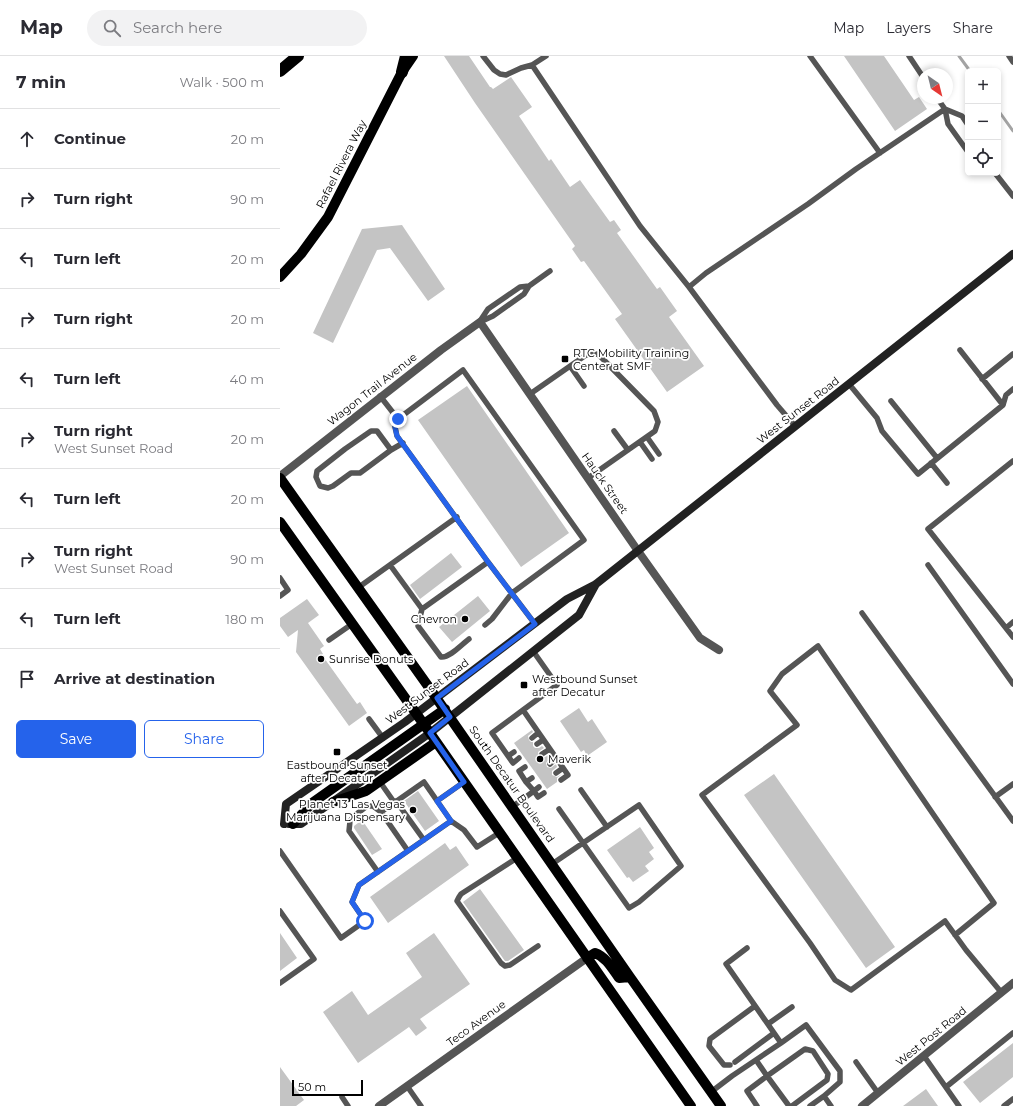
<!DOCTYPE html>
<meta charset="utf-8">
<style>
body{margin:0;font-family:Montserrat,sans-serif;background:#f2f2f3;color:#2b2b33}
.controls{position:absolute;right:12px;top:12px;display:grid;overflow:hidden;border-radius:6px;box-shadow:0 2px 6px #0003}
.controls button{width:36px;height:36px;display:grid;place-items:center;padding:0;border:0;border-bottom:1px solid #e1e1e2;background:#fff;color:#2b2b33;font:20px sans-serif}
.compass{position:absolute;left:637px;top:12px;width:36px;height:36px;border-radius:50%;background:#fff;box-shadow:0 2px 6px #0003;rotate:145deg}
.scale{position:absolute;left:12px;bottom:10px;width:71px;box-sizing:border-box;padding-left:4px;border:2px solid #000;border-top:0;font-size:11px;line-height:14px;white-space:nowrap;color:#000;-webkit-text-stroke:3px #fff;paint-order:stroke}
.stop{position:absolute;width:12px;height:12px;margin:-9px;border:3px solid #2563eb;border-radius:50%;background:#fff}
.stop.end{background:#2563eb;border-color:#fff;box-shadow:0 1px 4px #0008}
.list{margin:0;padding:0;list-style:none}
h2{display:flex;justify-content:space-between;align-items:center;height:52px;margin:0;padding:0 16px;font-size:17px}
h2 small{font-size:13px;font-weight:400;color:#7c7c81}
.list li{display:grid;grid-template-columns:26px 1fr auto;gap:12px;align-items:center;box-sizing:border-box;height:60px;padding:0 16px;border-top:1px solid #e1e1e2}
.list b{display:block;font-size:15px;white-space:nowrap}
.list p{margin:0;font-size:13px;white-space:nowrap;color:#7c7c81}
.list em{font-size:13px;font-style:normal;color:#7c7c81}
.actions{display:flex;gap:8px;padding:12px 16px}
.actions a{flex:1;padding:9px 0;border:1px solid #2563eb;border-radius:6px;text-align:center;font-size:14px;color:#2563eb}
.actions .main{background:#2563eb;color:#fff}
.icon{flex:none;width:22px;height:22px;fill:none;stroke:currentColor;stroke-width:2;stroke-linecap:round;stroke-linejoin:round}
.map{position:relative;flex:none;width:733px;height:1050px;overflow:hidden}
header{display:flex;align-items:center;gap:24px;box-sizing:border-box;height:56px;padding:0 20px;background:#fff;border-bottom:1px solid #e1e1e2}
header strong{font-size:19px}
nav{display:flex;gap:22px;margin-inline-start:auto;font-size:14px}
.search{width:280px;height:36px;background:#f2f2f3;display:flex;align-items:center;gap:10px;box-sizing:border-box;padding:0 14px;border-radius:22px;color:#7c7c81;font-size:15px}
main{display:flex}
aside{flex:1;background:#fff}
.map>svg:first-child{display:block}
</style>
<header>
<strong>Map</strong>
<div class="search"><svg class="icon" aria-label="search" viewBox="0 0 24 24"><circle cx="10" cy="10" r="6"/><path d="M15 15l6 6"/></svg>Search here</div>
<nav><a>Map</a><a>Layers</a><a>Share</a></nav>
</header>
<main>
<aside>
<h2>7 min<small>Walk · 500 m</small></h2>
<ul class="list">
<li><svg class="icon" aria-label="ahead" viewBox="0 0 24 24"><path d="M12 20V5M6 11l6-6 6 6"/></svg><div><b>Continue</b></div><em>20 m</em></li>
<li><svg class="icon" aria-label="right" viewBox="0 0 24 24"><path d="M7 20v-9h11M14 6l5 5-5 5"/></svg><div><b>Turn right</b></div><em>90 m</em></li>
<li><svg class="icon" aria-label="left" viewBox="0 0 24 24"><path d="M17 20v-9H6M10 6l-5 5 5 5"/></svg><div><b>Turn left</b></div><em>20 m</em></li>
<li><svg class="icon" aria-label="right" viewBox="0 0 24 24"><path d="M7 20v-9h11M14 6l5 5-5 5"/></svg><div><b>Turn right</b></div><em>20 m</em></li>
<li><svg class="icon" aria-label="left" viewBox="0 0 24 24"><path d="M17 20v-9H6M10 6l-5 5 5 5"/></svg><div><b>Turn left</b></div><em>40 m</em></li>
<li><svg class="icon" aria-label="right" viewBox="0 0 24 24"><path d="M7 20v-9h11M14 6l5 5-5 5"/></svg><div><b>Turn right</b><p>West Sunset Road</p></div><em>20 m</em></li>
<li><svg class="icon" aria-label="left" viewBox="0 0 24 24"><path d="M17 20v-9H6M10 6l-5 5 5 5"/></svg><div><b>Turn left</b></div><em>20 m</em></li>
<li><svg class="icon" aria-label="right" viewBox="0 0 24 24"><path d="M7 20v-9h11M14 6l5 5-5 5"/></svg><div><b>Turn right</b><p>West Sunset Road</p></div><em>90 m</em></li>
<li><svg class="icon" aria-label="left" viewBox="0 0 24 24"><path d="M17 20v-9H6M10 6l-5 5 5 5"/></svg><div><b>Turn left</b></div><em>180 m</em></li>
<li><svg class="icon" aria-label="arrive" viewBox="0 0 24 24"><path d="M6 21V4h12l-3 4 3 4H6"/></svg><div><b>Arrive at destination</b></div></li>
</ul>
<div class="actions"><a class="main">Save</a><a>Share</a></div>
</aside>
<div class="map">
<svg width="733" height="1050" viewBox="0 0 733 1050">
<rect width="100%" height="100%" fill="#fff"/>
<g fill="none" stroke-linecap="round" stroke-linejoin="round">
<path stroke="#a3a3a3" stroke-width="3" d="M 679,0 L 690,15
M 718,54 L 733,75"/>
</g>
<path fill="#c4c4c4" d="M 164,0 L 189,0 L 210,31 L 211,31 L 213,33 L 231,21 L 252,51 L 239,60 L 269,105 L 271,103 L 290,131 L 300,124 L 330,166 L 334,164 L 341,174 L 337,177 L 377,233 L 380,231 L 397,255 L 389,261 L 424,310 L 387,336 L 335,263 L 342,258 L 304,205 L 301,206 L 292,193 L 295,190 L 195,47 Z
M 564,0 L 604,0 L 634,44 L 639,41 L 647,53 L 615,75 Z
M 122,169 L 165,233 L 148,245 L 110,192 L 97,194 L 53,287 L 33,277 L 82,173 Z
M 187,330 L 289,477 L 241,511 L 138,364 Z
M 171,497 L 182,511 L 140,543 L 130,529 Z
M 198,540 L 210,555 L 172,586 L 159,571 Z
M 27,543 L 39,559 L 28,567 L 44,590 L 40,593 L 43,598 L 42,599 L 77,648 L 80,646 L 87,657 L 69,670 L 16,596 L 18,574 L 8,581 L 0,570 L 0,562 Z
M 299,652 L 308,666 L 312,663 L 327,686 L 307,700 L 304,694 L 301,696 L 280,665 Z
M 252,674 L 253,676 L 248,680 L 249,684 L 251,686 L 253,686 L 253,690 L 255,692 L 259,692 L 262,690 L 264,692 L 258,696 L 259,701 L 263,702 L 269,699 L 271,701 L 266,707 L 267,711 L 271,712 L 276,708 L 277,711 L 272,715 L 272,719 L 277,721 L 282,718 L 277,722 L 277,726 L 267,733 L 234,687 Z
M 494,718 L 615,891 L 586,912 L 464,739 Z
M 138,735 L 159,765 L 145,775 L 124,745 Z
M 82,764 L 102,793 L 92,799 L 74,772 L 74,770 Z
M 360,771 L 374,792 L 369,796 L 374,803 L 365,810 L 369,815 L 353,826 L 349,821 L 347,822 L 327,794 Z
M 165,787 L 170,794 L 176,790 L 189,809 L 108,867 L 90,841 Z
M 200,833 L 244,894 L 228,905 L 225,905 L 183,846 Z
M 0,877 L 17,902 L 0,915 Z
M 154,877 L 190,928 L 140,963 L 147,972 L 136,980 L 129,971 L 78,1007 L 43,956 L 72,935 L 88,959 L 142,921 L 126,897 Z
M 733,987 L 733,1021 L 700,1047 L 683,1026 Z
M 0,1011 L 24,1044 L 16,1050 L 0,1050 Z
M 646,1033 L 658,1050 L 623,1050 Z"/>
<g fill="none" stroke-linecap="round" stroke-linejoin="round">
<path stroke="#555" stroke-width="5.5" d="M 203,0 L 214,14 L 220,18 L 226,19 L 241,12 L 252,9
M 266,0 L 252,9 L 360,170 L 409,231 L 497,349 L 515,370
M 530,0 L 600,97
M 629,0 L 643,21
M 729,0 L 733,6
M 657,42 L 665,53 L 668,68 L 688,96
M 665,53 L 682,60 L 688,69
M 715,117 L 733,140
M 409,231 L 426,217 L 528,148 L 576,113 L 665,53
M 200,265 L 208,253 L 240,231 L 249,230
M 200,266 L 213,260 L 244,238 L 249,230 L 270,215
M 680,294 L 723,349
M 290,310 L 304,330
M 702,323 L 733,298
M 569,328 L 597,362 L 602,375 L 638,418 L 723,349 L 726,339 L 733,333
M 250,338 L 306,299 L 318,298 L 374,355 L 378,366 L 375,375 L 308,422
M 100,340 L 118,363 L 115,371 L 117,380 L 208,506 L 255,568
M 611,345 L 657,402
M 118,363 L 183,314 L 304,484 L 232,537 L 212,563 L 205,569
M 334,375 L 348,394
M 367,381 L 379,398
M 360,386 L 372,403
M 111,394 L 97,375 L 91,375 L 65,393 L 37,415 L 36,421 L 40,430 L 48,432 L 53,430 L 71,417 L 80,417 L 111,394 L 123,387
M 733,405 L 648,473 L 733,581
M 651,407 L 667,427
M 110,509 L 142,553 L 208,506
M 648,509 L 733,628
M 0,522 L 8,534 L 0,540
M 79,531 L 177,461
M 142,553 L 138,570 L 161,601 C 170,602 182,588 189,583
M 582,557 L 733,765
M 726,572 L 733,566
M 49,584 L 72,568
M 253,595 L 277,629 L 243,654 L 288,719 L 281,724
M 89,663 L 103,682
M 252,682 L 258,677
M 257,688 L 263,684
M 234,696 L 228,700 L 233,707 L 239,702
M 262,698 L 270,693
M 228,700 L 212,677 L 243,654
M 270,708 L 276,702
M 245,711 L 239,715 L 246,726 L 252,722
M 276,717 L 283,712
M 100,726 L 114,746
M 246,726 L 254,735 L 259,731
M 301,734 L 327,771
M 715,741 L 733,728
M 116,745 L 144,784
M 157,745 L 184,726
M 232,751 L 254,735 L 258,741 L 264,737
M 0,795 L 61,882 L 85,865 L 72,846 L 79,829 L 171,765
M 128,795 L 101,756 L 144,726 L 171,765 L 184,774 L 197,791 L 219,777
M 237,802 L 181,838 L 179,841 L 177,845 L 221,907 L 225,910 L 230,909 L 258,890
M 272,808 L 359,749 L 401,810 L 359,846 L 349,852 L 279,753
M 98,816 L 69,775 L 70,765 L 74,760 L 87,750 L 93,750 L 101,756
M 0,855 L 34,903 L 0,927
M 675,879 L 714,847 L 538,590 L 502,618 L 490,635 L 517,669 L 422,739 L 530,887 L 555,924 L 571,934 L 665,865 L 686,894 L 721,936
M 467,892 L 446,908 L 501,987 L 526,969 L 560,1015 L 560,1026 L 544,1040 L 551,1050
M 488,968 L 512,951
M 644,1000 L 679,1050
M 476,1004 L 487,1020 L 525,993 L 533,995 L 548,1018 L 547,1024 L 512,1050
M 455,1006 L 494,977
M 576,1006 L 598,1037
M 450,1009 L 444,1009 L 429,990 L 430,983 L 475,950
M 127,1030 L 141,1050
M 666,1031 L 733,977
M 431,1036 L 452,1020 L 501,987
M 62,1041 L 68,1050
M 477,1050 L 467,1035 L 487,1020 L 509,1050
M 530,1050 L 544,1040
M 724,1050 L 733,1043"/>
<path stroke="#555" stroke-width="8" d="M 0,420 L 161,294 L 200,266 L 358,495 L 420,582 L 439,594
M 99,1050 L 307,902
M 582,1050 L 733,927"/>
<path stroke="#222" stroke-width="8" d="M 4,768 L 6,748 L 125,666 L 287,543 L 316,528 L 733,198
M 9,768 L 21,768 L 150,677 L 299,559 L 316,528"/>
<path stroke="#000" stroke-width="10" d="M 0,221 L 21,198 L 48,161 L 122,16 L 133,0
M 0,422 L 148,630 L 350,921 L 441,1050
M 0,466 L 150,677 L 411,1050
M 53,746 L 86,735 L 156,686
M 13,768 L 32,747 L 165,653
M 307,902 L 315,897 C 326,901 332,912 339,922 L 350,921"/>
<path stroke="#000" stroke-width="12" d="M 0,15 L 18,0
M 122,16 L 126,0"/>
</g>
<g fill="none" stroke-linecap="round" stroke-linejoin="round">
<path stroke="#2563eb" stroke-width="5" d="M 85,865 L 72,846 L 79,829 L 171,765 L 157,745 L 184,726 L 150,677 L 170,661 L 157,642 L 255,568 L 208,506 L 117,380 L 115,371 L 118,363"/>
</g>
<g fill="#000" stroke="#fff" stroke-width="1.5">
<rect x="281" y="299" width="8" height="8" rx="2"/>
<circle cx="185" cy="563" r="4"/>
<circle cx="41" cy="603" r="4"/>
<rect x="240" y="625" width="8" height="8" rx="2"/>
<rect x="53" y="692" width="8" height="8" rx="2"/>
<circle cx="260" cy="703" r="4"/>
<circle cx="133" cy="754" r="4"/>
</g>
<g text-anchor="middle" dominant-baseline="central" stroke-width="3.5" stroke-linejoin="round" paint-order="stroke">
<g font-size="11" fill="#000" stroke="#fff">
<text transform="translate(61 108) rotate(-63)">Rafael Rivera Way</text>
<text transform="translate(92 333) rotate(-38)">Wagon Trail Avenue</text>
<text transform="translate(518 354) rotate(-38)">West Sunset Road</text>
<text transform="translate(325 427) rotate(55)">Hauck Street</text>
<text transform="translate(147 635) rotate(-37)">West Sunset Road</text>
<text transform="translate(232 728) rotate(55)">South Decatur Boulevard</text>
<text transform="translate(196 967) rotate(-36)">Teco Avenue</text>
<text transform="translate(651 980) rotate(-39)">West Post Road</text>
</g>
<g font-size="11" fill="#000" stroke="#fff" text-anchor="start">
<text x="293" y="297">RTC Mobility Training<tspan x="293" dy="13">Center at SMF</tspan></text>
<text x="177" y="563" text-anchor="end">Chevron</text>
<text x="49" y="603">Sunrise Donuts</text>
<text x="252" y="623">Westbound Sunset<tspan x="252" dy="13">after Decatur</tspan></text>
<text x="268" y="703">Maverik</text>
<text x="57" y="709" text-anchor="middle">Eastbound Sunset<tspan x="57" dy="13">after Decatur</tspan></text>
<text x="125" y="748" text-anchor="end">Planet 13 Las Vegas<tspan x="125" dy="13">Marijuana Dispensary</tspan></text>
</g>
</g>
</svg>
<div class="controls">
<button>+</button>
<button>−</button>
<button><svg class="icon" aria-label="locate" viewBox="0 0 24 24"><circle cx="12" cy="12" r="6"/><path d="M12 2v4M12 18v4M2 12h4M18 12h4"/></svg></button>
</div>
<svg class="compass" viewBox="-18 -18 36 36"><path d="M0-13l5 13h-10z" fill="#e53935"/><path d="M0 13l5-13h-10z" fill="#7c7c81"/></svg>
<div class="scale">50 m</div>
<div class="stop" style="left:85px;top:865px"></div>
<div class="stop end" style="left:118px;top:363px"></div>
</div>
</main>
